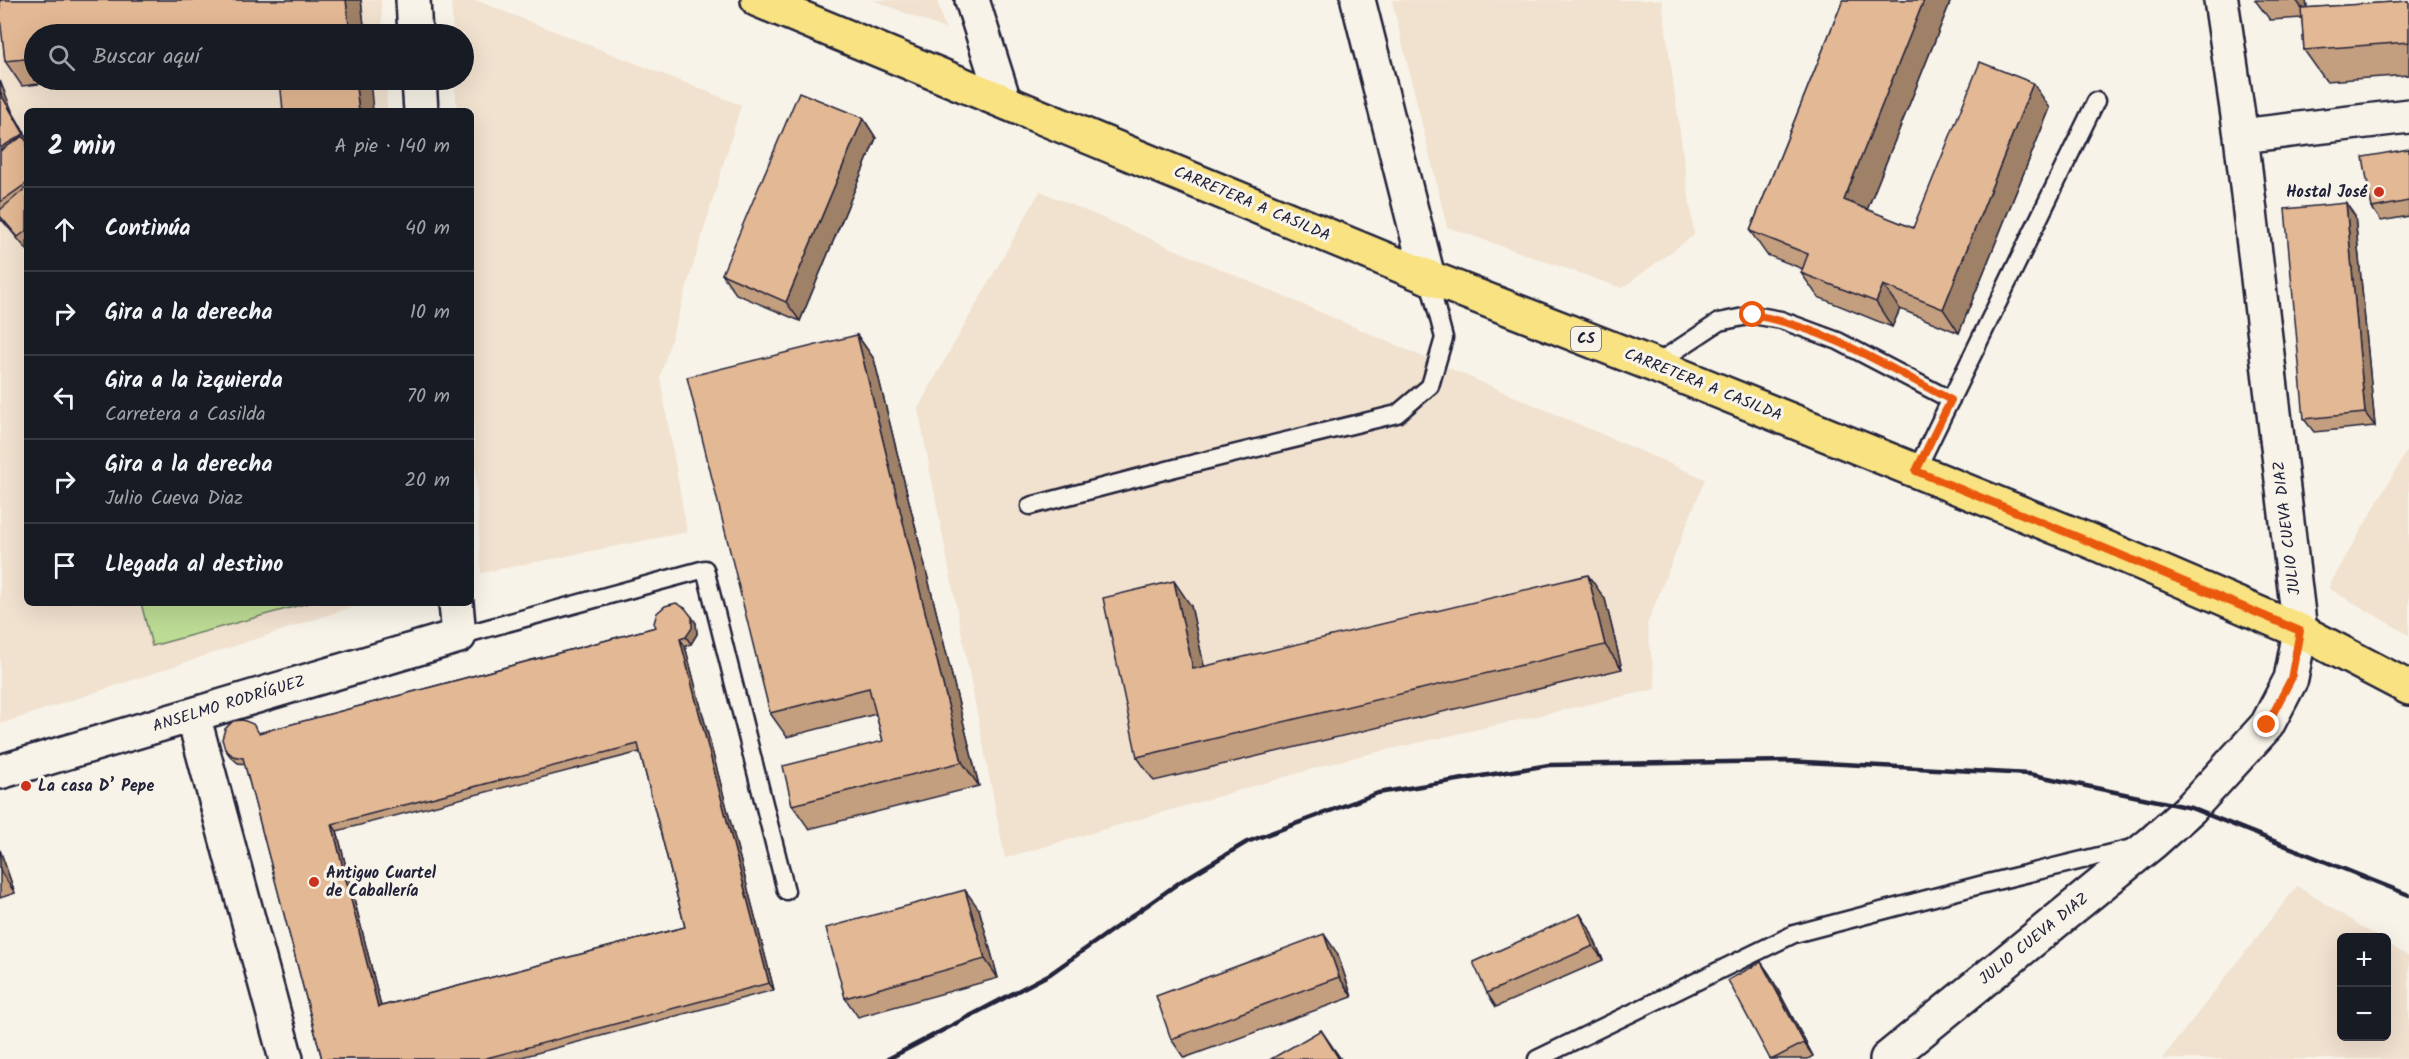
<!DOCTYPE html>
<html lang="es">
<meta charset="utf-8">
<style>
body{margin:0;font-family:Kalam,sans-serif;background:#242831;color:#f1f3f6}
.controls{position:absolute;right:18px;bottom:18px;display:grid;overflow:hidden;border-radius:9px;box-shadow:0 6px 24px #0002}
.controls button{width:54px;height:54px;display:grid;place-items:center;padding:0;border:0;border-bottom:2px solid #363941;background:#171b24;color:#f1f3f6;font:30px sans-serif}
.stop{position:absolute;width:18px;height:18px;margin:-14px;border:4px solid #ea580c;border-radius:50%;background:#fff}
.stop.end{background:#ea580c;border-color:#fff;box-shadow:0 2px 6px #0008}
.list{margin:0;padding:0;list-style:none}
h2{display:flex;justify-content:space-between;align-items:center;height:78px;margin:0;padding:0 24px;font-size:26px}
h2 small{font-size:20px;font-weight:400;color:#9ea1a6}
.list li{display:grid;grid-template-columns:39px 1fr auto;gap:18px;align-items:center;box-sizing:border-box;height:84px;padding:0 24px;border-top:2px solid #363941}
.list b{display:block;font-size:22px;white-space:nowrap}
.list p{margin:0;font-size:20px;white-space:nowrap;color:#9ea1a6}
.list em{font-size:20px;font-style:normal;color:#9ea1a6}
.icon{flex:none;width:33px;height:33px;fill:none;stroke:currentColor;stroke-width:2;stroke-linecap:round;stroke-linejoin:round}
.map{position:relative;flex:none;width:2409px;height:1059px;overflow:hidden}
.search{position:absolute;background:#171b24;box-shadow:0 6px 24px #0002;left:24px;top:24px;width:450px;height:66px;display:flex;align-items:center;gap:15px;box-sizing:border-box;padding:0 21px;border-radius:33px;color:#9ea1a6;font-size:22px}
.panel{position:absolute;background:#171b24;box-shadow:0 6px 24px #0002;left:24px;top:108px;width:450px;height:498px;border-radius:9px}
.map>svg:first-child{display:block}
</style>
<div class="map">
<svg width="2409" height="1059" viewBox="0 0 2409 1059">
<rect width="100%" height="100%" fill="#f7f3e8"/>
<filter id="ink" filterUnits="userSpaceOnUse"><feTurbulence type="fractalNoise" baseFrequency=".0167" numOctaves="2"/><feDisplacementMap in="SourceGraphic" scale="12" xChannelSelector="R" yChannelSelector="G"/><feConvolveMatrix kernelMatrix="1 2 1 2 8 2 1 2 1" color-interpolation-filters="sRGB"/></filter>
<g filter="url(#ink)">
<path fill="#f1e1cf" d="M 101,0 L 381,0 L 383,34 L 34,34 L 34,80 L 386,80 L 387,111 L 27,111 L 27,603 L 364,603 L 0,724 L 0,14 Z
M 451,0 L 475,0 L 741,105 L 660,377 L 687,532 L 481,573 L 471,376 L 471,111 L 457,111 L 455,80 L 464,80 L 464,34 L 453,34 Z
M 873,0 L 937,0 L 945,29 Z
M 1392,0 L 1662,0 L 1694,235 L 1622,288 L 1447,227 Z
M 1040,191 L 1705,479 L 1647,624 L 1656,689 L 1347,759 L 1005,858 L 918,408 Z
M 2409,447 L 2409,635 L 2328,588 Z
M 2297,886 L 2378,937 L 2342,938 L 2342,1036 L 2386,1036 L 2387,943 L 2409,957 L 2409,1059 L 2162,1059 Z"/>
<path fill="#bcdb94" stroke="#6f7e68" stroke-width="1.5" d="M 141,603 L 308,603 L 152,646 Z"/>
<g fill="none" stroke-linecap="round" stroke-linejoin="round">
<g stroke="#22223b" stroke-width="21">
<path id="service" d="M 1654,365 L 1719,322 L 1753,315 L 1781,320 L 1838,341 L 1951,400
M 1916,471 L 2096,101
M 1030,506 L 1175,468 L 1397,414 L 1430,386 L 1444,338 L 1428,277
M 459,636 L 705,569 L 786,891
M 1537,1059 L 1794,934 L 1980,885 L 2136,847"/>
</g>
<g stroke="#22223b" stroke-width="38">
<path id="minor" d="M 413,0 L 415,34
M 972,0 L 1004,101
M 1358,0 L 1428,277
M 419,80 L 421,111
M 2241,136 L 2409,116
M 193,715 L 286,1059
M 0,772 L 459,636 L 456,603
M 1887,1059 L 2152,843 L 2191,808 L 2267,725 L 2291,679 L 2300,631 L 2241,136 L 2221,0"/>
</g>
<g stroke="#22223b" stroke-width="38">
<path id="primary" d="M 758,0 L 1428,277 L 1654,365 L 2090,541 L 2300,631 L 2409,688"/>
</g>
<use href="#service" stroke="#f7f3e8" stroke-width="16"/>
<use href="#minor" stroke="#f7f3e8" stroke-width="33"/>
<use href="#primary" stroke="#f8e281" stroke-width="33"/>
<path stroke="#22223b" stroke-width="4.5" d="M 888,1059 L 1050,974 L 1180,882 L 1247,842 L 1378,793 L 1549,765 L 1787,761 L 2029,774 L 2191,808 L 2409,895"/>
</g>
<path fill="#c39e7f" stroke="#22223b" stroke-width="1.5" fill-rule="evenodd" d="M 0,0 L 361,0 L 365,34 L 34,34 L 34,80 L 73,80 L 22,86 L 5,61 Z
M 1843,0 L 1951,0 L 1867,210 L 1913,228 L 2050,108 L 1959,333 L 1900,309 L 1892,327 L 1818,297 L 1801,273 L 1803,269 L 1767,255 L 1750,231 Z
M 2255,0 L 2306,0 L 2307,8 L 2409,1 L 2409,75 L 2326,81 L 2304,50 L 2302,18 L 2270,20 Z
M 0,81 L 12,111 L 27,137 L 27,250 L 2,220 L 1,221 L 0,219 Z
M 863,118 L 876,138 L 800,321 L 736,294 L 722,274 Z
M 2409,149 L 2409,216 L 2381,221 L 2372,208 Z
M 2355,216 L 2375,426 L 2314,432 L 2304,419 Z
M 857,335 L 874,359 L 979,786 L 809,829 L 792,805 L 883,741 L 876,714 L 787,737 L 770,713 Z
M 1605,599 L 1622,669 L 1154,781 L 1137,757 L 1191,606 L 1204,667 Z
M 696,623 L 697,634 L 691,644 L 685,646 L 774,990 L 514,1059 L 322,1059 L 245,764 L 238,763 L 230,756 L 225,749 L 259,733 L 656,627 ZM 640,752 L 685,927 L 381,1006 L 337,831 Z
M 0,850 L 15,893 L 0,898 Z
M 979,909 L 998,978 L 858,1017 L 845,998 Z
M 1580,914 L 1589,928 L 1603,960 L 1496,1007 L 1487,993 Z
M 1337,953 L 1352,997 L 1184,1058 L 1171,1039 Z
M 1761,962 L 1770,975 L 1813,1056 L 1808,1059 L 1770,1059 Z"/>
<path fill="#9f8168" stroke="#22223b" stroke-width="1.5" d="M 346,0 L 361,0 L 365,34 L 350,34 Z
M 1924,0 L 1951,0 L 1861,225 L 1844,200 Z
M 2296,0 L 2306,0 L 2308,17 Z
M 355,80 L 370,80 L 373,111 L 359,111 Z
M 0,81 L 12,111 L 27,137 L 27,138 L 3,98 L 0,91 Z
M 2033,83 L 2050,108 L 1959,333 L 1943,309 Z
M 863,118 L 876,138 L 800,321 L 786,302 Z
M 2346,203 L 2355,216 L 2375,426 L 2365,413 Z
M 1883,285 L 1900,309 L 1892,327 L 1876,302 Z
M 857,335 L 874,359 L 979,786 L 962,762 Z
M 1588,575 L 1605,599 L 1622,669 L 1605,645 Z
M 1174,581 L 1191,606 L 1210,693 L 1193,669 Z
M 692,617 L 696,623 L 697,634 L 691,644 L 686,637 Z
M 680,639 L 685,646 L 774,990 L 769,983 Z
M 332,824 L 337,831 L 383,1014 L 378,1007 Z
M 0,850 L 15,893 L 2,874 L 0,869 Z
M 965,890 L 979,909 L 998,978 L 985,959 Z
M 1580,914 L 1589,928 L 1603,960 L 1593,946 Z
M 1324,934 L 1337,953 L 1352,997 L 1339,977 Z
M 1761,962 L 1770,975 L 1813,1056 L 1804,1043 Z
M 1321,1030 L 1334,1049 L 1341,1059 L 1339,1059 Z"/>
<path fill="#e3b894" stroke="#22223b" stroke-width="1.5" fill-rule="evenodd" d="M 0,0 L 346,0 L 350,34 L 274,34 L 274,30 L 235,34 L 34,34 L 34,58 L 5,61 L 0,17 Z
M 1843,0 L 1924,0 L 1844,200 L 1913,228 L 1980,62 L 2033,83 L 1943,309 L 1883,285 L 1876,302 L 1801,273 L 1808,254 L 1750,231 Z
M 2409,1 L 2409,42 L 2304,50 L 2301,8 Z
M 280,80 L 355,80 L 359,111 L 283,111 Z
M 0,91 L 3,98 L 24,134 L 0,148 Z
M 799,92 L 863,118 L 786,302 L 722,274 Z
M 23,136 L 27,142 L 27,183 L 0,202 L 0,151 Z
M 2409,149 L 2409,201 L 2372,208 L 2363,157 Z
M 27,187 L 27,230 L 18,237 L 0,216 L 0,210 Z
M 2346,203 L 2365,413 L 2304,419 L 2285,209 Z
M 857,335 L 962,762 L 792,805 L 783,766 L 883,741 L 869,688 L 770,713 L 687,377 Z
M 1588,575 L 1605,645 L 1137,757 L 1103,598 L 1174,581 L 1193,669 Z
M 676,603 L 685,608 L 692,617 L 692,628 L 686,637 L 680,639 L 769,983 L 483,1059 L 322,1059 L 243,758 L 233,756 L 225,749 L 222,739 L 225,729 L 233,721 L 243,720 L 253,724 L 259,733 L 656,627 L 654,623 L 657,613 L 665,606 ZM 638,744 L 685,927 L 378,1007 L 332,824 Z
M 965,890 L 985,959 L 845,998 L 826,928 Z
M 1580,914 L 1593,946 L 1487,993 L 1473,962 Z
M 1324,934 L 1339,977 L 1171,1039 L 1156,996 Z
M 1761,962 L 1804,1043 L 1773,1059 L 1770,1059 L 1728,980 Z
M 1321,1030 L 1339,1059 L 1271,1059 Z"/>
</g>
<g fill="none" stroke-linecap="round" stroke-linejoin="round" filter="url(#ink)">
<path stroke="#ea580c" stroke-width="8" d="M 1753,315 C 1825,327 1888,367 1951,400 L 1916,471 L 2090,542 L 2300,631 L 2291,679 L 2267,725"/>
</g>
<g fill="#c8321e" stroke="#f7f3e8" stroke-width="2">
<circle cx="2379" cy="192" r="6"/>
<circle cx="26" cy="786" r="6"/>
<circle cx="314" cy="882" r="6"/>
</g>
<g text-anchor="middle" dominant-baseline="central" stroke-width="6" stroke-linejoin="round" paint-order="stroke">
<rect fill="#f7f3e8" stroke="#62616f" stroke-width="1.5" x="1571" y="327" width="30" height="24" rx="4.5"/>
<g font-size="15" font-weight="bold" fill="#22223b">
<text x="1586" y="339">CS</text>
</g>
<g font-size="16" font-weight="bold" fill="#22223b" stroke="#f7f3e8" text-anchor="start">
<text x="2367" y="192" text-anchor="end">Hostal José</text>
<text x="38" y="786">La casa D’ Pepe</text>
<text x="326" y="873">Antiguo Cuartel<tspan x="326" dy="18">de Caballería</tspan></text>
</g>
<g font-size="16" fill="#22223b" stroke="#f7f3e8">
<text transform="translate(1252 204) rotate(23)">CARRETERA A CASILDA</text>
<text transform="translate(1703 385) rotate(22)">CARRETERA A CASILDA</text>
<text transform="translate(2287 528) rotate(-97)">JULIO CUEVA DIAZ</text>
<text transform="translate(229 704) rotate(-17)">ANSELMO RODRÍGUEZ</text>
<text transform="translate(2034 939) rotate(-39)">JULIO CUEVA DIAZ</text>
</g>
</g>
</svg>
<div class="controls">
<button>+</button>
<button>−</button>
</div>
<div class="stop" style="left:1753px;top:315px"></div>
<div class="stop end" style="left:2267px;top:725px"></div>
<div class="search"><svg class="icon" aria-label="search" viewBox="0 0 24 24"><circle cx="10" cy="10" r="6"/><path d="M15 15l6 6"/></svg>Buscar aquí</div>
<section class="panel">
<h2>2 min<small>A pie · 140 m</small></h2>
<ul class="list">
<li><svg class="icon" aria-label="ahead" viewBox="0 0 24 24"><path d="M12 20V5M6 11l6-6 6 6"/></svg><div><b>Continúa</b></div><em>40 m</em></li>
<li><svg class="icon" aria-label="right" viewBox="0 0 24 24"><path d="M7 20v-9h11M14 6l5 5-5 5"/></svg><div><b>Gira a la derecha</b></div><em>10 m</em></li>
<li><svg class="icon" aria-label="left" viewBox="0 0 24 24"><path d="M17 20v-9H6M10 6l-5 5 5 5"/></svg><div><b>Gira a la izquierda</b><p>Carretera a Casilda</p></div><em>70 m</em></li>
<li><svg class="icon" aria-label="right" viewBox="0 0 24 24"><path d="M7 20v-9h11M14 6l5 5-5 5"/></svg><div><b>Gira a la derecha</b><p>Julio Cueva Diaz</p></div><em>20 m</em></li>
<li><svg class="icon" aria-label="arrive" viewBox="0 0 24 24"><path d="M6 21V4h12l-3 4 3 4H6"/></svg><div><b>Llegada al destino</b></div></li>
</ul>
</section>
</div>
